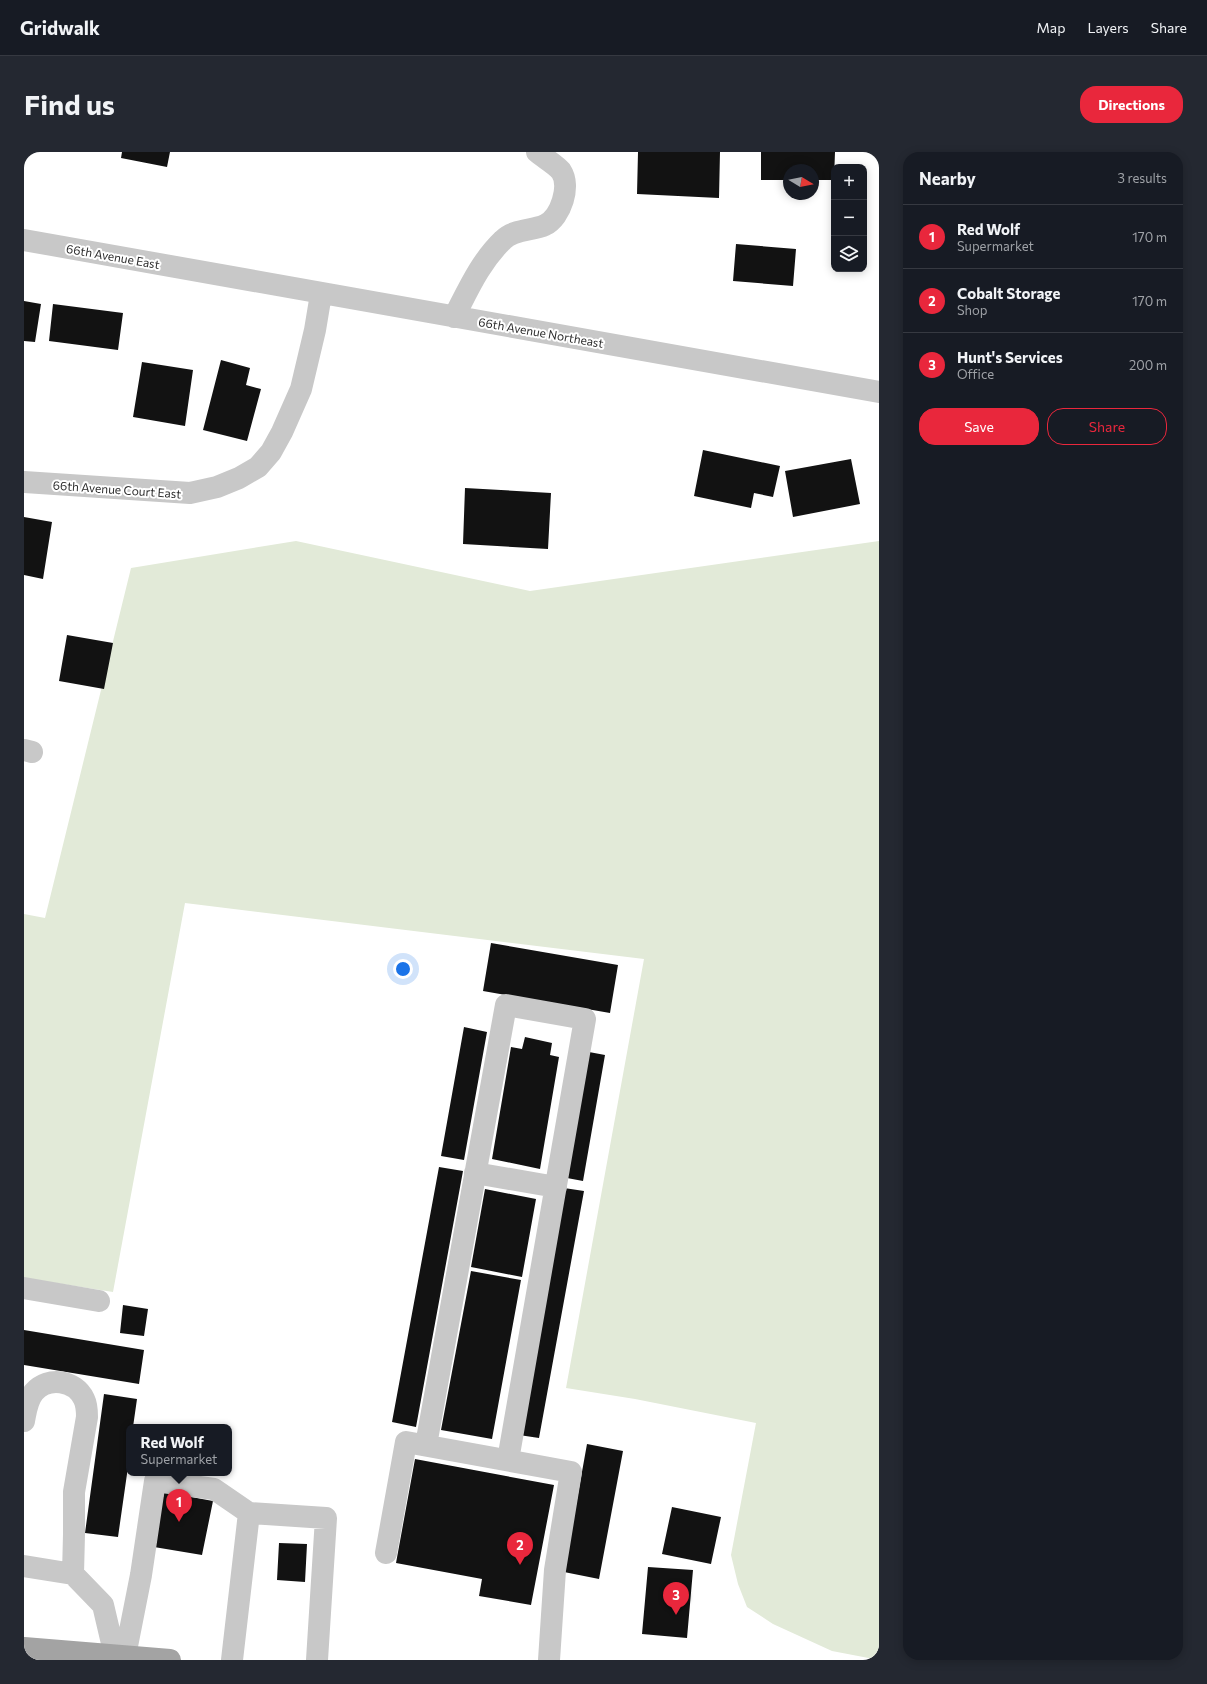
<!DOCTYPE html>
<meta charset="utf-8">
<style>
body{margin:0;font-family:Commissioner,sans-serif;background:#242831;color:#f1f3f6}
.controls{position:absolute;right:12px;top:12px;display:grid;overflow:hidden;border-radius:8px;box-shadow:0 2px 10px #0003}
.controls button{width:36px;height:36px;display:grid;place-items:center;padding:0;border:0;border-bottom:1px solid #363941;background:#171b24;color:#f1f3f6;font:20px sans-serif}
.compass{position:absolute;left:759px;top:12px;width:36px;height:36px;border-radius:50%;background:#171b24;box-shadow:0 2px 10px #0003;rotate:100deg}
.you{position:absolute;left:379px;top:817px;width:14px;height:14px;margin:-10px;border:3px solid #fff;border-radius:50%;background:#1a73e8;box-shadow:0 0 0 6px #1a73e833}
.badge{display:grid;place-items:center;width:26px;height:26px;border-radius:50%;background:#e9273c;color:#fff;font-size:13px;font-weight:700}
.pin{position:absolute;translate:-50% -33px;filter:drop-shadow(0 1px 2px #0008)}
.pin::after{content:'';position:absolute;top:21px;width:14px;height:12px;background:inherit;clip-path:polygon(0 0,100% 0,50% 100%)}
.popup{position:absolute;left:102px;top:1272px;width:106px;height:52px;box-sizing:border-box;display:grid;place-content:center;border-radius:8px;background:#171b24;filter:drop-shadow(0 1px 3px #0005);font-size:13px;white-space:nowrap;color:#9ea1a6}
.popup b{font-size:15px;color:#f1f3f6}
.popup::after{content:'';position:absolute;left:50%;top:100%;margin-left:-8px;border:8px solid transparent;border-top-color:#171b24}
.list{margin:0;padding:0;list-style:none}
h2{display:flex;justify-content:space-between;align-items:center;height:52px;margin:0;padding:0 16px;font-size:17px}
h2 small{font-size:13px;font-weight:400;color:#9ea1a6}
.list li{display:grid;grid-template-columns:26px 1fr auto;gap:12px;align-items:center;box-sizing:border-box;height:64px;padding:0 16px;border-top:1px solid #363941}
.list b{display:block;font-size:15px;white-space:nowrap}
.list p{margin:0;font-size:13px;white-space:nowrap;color:#9ea1a6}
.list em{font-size:13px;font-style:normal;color:#9ea1a6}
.actions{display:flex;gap:8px;padding:12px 16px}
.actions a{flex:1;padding:9px 0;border:1px solid #e9273c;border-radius:16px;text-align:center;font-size:14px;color:#e9273c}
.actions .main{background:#e9273c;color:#fff}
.icon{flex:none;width:22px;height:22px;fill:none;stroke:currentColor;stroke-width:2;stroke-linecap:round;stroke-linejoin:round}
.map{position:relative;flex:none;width:855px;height:1508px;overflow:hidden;border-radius:16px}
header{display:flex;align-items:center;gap:24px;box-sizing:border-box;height:56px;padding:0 20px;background:#171b24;border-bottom:1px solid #363941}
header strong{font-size:19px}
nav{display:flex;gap:22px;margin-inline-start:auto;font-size:14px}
.intro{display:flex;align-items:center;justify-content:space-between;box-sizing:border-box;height:96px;padding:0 24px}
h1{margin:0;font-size:28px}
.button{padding:10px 18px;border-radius:16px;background:#e9273c;color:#fff;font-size:14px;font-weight:700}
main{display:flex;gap:24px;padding:0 24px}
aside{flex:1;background:#171b24;border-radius:16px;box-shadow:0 2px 10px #0003}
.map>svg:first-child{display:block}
</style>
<header>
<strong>Gridwalk</strong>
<nav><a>Map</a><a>Layers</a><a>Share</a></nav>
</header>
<div class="intro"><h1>Find us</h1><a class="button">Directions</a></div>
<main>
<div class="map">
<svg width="855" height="1508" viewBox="0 0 855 1508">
<rect width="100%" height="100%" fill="#fff"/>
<path fill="#e2ead8" d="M 272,389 L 506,439 L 855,389 L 855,1508 L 808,1499 L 749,1472 L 723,1455 L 714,1432 L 707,1403 L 732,1271 L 611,1247 L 542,1236 L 620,807 L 161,751 L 89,1140 L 0,1126 L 0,762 L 21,766 L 107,416 Z"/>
<path fill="#121212" d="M 98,0 L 146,0 L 143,15 L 97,6 Z
M 614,0 L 696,0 L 695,46 L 613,42 Z
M 737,0 L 811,0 L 810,28 L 789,28 L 789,18 L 765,18 L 765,28 L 737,28 Z
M 712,92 L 772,97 L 769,134 L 709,129 Z
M 0,149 L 17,152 L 11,190 L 0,189 Z
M 29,152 L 99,161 L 94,198 L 25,189 Z
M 197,208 L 226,216 L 222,233 L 237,237 L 223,289 L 179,278 Z
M 118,210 L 169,218 L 161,274 L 109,265 Z
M 679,298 L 756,314 L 749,345 L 730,341 L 727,356 L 670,344 Z
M 827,307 L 836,352 L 769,365 L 761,319 Z
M 441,336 L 527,341 L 524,397 L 439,392 Z
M 0,365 L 28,370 L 19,427 L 0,423 Z
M 43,483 L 89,491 L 80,537 L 35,529 Z
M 467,791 L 594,813 L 586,861 L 459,839 Z
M 440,875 L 463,880 L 440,1008 L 417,1004 Z
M 501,885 L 528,891 L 526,903 L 535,905 L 516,1017 L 468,1007 L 487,895 L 498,897 Z
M 565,900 L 581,903 L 559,1029 L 543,1026 Z
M 415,1015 L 439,1019 L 392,1275 L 368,1270 Z
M 540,1036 L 560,1039 L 515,1286 L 495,1283 Z
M 461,1037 L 512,1047 L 498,1125 L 447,1115 Z
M 447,1119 L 497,1128 L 468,1287 L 417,1278 Z
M 99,1153 L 124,1157 L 120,1184 L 96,1181 Z
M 0,1178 L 120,1198 L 115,1232 L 0,1213 Z
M 80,1242 L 113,1247 L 109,1275 L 105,1275 L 105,1308 L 94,1385 L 61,1381 Z
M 563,1292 L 599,1299 L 575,1427 L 540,1420 Z
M 391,1307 L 530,1333 L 507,1453 L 455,1444 L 458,1427 L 372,1411 Z
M 140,1340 L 189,1349 L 178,1403 L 130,1395 Z
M 648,1355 L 697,1365 L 687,1412 L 638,1402 Z
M 255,1391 L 283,1392 L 281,1430 L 253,1428 Z
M 624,1415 L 669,1418 L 663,1486 L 618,1482 Z"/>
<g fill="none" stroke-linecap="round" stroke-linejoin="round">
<path stroke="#c8c8c8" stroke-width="22" d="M 0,88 L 855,240
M 430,165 C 444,138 456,110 479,88 C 490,77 508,79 521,73 C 537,65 547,34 537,19 C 531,12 520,6 513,0
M 0,330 L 166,341 L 193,335 L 215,326 L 234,315 L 247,300 L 258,280 L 277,237 L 291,178 L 297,142
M 0,598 L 8,600
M 451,1021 L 532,1035
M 0,1136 L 75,1149
M 0,1269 C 2,1259 3,1248 10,1240 C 24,1224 51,1228 60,1247 C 63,1253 63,1259 63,1265 L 50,1340 L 50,1382 L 49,1422 L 79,1453 L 91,1504
M 402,1293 L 482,853 L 561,867 L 484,1308
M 362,1401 L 382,1290 L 547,1320 L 531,1418 L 525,1508
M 0,1414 L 49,1422
M 101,1504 L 117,1423 L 131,1329 L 190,1337 L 225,1361 L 302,1366 L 293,1508
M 208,1508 L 225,1361"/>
<path stroke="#a3a3a3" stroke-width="22" d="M 0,1496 L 146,1508"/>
</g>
<g text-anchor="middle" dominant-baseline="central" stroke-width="4" stroke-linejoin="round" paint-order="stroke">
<g font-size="12" fill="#2b2b2b" stroke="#fff">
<text transform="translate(89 104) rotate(10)">66th Avenue East</text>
<text transform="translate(517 180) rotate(10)">66th Avenue Northeast</text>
<text transform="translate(93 337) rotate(4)">66th Avenue Court East</text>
</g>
</g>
</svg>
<div class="controls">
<button>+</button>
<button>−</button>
<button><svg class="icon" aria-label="layers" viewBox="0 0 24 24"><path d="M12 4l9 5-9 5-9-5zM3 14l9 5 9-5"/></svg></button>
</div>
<svg class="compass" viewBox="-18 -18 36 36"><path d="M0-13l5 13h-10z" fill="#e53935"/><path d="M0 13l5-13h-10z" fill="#9ea1a6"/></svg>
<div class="you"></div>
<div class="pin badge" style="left:155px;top:1370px">1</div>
<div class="popup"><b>Red Wolf</b>Supermarket</div>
<div class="pin badge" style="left:496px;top:1413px">2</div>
<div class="pin badge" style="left:652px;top:1463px">3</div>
</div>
<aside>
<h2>Nearby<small>3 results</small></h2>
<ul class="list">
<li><span class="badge">1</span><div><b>Red Wolf</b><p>Supermarket</p></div><em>170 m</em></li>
<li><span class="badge">2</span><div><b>Cobalt Storage</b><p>Shop</p></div><em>170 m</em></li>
<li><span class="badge">3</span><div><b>Hunt's Services</b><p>Office</p></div><em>200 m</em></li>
</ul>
<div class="actions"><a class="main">Save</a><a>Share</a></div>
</aside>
</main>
